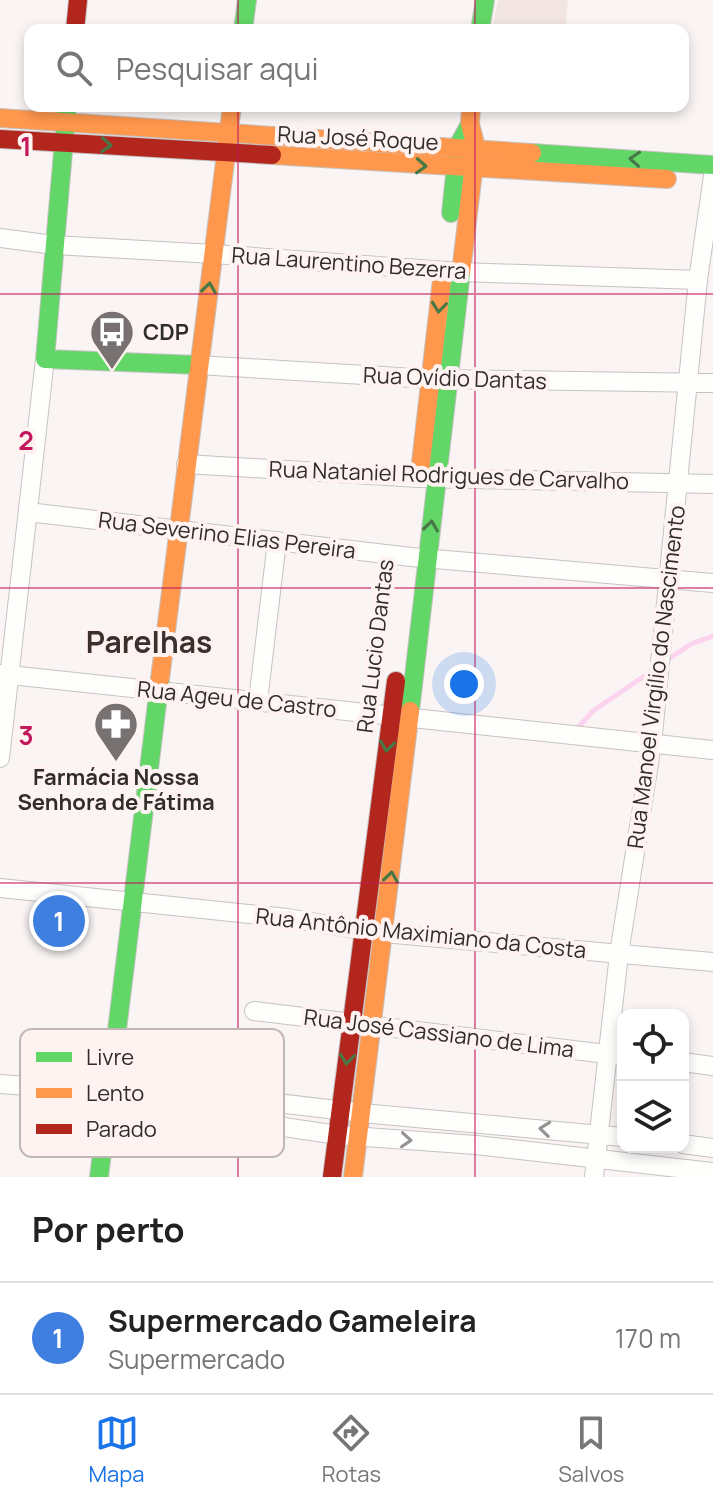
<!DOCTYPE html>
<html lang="pt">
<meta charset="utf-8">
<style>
body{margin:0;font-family:Manrope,sans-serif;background:#f2f2f2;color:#222}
.controls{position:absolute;right:24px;bottom:24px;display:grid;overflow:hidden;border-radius:16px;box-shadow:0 4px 12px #0003}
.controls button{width:72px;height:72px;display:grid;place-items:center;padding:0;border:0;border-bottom:2px solid #e0e0e0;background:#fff;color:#222;font:40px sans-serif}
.you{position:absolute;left:464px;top:684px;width:28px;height:28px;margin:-20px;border:6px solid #fff;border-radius:50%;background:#1a73e8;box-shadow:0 0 0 12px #1a73e833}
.badge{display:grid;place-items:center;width:52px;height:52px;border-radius:50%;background:#1a73e8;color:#fff;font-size:26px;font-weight:700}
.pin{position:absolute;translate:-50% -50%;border:4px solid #fff;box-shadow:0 2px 8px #0006}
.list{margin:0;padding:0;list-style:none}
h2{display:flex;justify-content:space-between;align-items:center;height:104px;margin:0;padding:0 32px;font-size:34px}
h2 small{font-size:26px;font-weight:400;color:#767676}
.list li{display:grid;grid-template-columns:52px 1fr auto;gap:24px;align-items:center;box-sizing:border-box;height:112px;padding:0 32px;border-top:2px solid #e0e0e0}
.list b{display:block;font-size:30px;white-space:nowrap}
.list p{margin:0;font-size:26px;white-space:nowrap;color:#767676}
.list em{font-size:26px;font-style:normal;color:#767676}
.icon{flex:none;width:44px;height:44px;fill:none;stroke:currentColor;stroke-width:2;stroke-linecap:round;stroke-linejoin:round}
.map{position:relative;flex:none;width:713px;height:1177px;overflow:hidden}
.search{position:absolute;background:#fff;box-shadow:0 4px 12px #0003;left:24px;right:24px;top:24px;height:88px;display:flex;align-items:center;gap:20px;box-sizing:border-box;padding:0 28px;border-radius:16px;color:#767676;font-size:30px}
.sheet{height:216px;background:#fff}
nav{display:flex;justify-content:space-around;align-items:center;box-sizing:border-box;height:112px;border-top:2px solid #e0e0e0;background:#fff;font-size:22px;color:#767676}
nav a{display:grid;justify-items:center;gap:4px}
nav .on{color:#1a73e8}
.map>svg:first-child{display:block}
</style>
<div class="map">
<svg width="713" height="1177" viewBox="0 0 713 1177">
<rect width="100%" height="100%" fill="#faf5f4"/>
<path fill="#f2e5e2" d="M 498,0 L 568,0 L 565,30 L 492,30 Z"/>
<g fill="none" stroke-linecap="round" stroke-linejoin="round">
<path stroke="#fbd3ee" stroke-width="5" d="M 664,662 L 691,644 L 713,636
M 576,730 L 593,711 L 653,670"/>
<g stroke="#c6c2c1" stroke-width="20">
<path id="street" d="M 0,238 L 54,245 L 214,254 L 461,272 L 698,280
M 198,365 L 431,379 L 713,383
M 186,464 L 419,478 L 713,484
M 28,512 L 411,557 L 713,583
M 0,674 L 713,750
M 258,701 L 277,541
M 0,758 L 45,359
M 0,888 L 287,918 L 372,932 L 713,962
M 254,1011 L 623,1056
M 683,1062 L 713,1066
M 0,1084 L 81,1090 L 109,1083 L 362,1113 L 623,1137
M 81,1090 L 106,1101 L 338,1135 L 476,1145 L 713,1172
M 683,1144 L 713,1148
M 594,1177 L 619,954 L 652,744 L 698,280 L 713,176"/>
</g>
<g stroke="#c6c2c1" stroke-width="20">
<path id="fast" d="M 243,30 L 247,0
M 480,30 L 485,0
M 67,106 L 45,359 L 198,365
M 532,153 L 713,165
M 451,213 L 458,146 L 470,124
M 410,711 L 461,272
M 99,1177 L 160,679"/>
</g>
<g stroke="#c6c2c1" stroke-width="20">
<path id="slow" d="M 0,118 L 532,153
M 272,155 L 667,179
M 461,272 L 476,147 L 470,124 L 471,106
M 420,471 L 442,279
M 160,679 L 232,106
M 353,1177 L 410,711"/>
</g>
<g stroke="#c6c2c1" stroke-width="20">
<path id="jam" d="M 75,30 L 78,0
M 0,139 L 272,155
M 332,1177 L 396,681"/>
</g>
<use href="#street" stroke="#fefefd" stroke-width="18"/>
<use href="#fast" stroke="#63d668" stroke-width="18"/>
<use href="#slow" stroke="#ff974d" stroke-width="18"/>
<use href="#jam" stroke="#b3261e" stroke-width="18"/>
</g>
<defs><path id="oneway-chevron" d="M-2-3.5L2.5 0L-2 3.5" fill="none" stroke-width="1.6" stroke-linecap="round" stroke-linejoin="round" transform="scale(2)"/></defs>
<g stroke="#477846">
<use href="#oneway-chevron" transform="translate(106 145) rotate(4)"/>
<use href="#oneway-chevron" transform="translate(635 159) rotate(-176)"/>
<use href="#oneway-chevron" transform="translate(421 166) rotate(3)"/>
<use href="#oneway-chevron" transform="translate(209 288) rotate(-82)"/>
<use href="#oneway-chevron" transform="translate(439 307) rotate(96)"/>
<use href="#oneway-chevron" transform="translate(431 526) rotate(-82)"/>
<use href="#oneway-chevron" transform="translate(387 746) rotate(98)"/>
<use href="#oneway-chevron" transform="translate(391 877) rotate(-82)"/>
<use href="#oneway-chevron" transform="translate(347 1059) rotate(96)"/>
</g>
<g stroke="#979594">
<use href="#oneway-chevron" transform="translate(545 1129) rotate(-174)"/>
<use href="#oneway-chevron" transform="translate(406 1140) rotate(4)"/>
</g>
<path fill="none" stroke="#c2185b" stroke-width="2" stroke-opacity="0.55" d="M 238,0 L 238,30M 475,0 L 475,30M 238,106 L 238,1177M 475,106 L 475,1177M 0,294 L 713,294M 0,588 L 713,588M 0,883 L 713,883"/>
<defs>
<g id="bus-pin" transform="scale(2.3)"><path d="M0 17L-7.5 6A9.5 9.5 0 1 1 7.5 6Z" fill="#777271" stroke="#fef3f0"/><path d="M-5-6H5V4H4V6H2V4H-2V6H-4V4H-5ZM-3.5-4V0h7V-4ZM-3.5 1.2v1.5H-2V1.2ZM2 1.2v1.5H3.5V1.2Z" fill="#fff"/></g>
<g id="pharmacy-pin" transform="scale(2.3)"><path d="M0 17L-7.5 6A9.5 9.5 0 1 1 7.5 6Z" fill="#777271" stroke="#fef3f0"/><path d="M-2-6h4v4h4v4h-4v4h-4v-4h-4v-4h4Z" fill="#fff"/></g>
</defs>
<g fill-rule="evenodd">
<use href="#bus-pin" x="112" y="332"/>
<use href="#pharmacy-pin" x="116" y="724"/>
</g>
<g text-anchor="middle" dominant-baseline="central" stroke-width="8" stroke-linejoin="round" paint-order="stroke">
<g font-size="22" fill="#302c2b" stroke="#fef3f0">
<text transform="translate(358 138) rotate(3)">Rua José Roque</text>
<text transform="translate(349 263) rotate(4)">Rua Laurentino Bezerra</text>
<text transform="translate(455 378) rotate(2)">Rua Ovídio Dantas</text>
<text transform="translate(449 475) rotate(2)">Rua Nataniel Rodrigues de Carvalho</text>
<text transform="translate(227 535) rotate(7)">Rua Severino Elias Pereira</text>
<text transform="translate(375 646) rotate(-83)">Rua Lucio Dantas</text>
<text transform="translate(656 677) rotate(-83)">Rua Manoel Virgílio do Nascimento</text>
<text transform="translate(237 699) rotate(6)">Rua Ageu de Castro</text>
<text transform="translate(421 933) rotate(6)">Rua Antônio Maximiano da Costa</text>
<text transform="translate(439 1033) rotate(7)">Rua José Cassiano de Lima</text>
</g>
<g font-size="22" font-weight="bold" fill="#302c2b" stroke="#fef3f0" text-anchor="start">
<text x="143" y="332">CDP</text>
<text x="116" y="777" text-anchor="middle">Farmácia Nossa<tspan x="116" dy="25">Senhora de Fátima</tspan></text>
</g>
<g font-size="30" font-weight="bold" fill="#3a312f" stroke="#fef3f0">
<text x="149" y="641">Parelhas</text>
</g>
</g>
<rect x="20" y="1029" width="264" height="128" rx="12" fill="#fef3f0" stroke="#c0b7b5" stroke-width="2"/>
<rect x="36" y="1052" width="36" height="10" fill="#63d668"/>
<rect x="36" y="1088" width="36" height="10" fill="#ff974d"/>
<rect x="36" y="1124" width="36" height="10" fill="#b3261e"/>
<g font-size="22" fill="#302c2b">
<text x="86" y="1065">Livre</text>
<text x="86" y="1101">Lento</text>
<text x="86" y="1137">Parado</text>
</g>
<g font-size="26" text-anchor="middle" font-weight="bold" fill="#c2185b" stroke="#fef3f0" stroke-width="8" stroke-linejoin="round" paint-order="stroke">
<text x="26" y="156">1</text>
<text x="26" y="450">2</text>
<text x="26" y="745">3</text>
</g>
</svg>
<div class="controls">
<button><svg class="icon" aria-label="locate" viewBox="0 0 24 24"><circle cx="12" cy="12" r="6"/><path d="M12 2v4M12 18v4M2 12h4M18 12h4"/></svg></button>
<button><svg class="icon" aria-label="layers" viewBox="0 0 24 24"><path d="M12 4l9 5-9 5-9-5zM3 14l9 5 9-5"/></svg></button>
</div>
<div class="you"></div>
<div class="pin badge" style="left:59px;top:921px;background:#3f7fe0">1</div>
<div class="search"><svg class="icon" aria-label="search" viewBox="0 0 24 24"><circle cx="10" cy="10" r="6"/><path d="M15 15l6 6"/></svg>Pesquisar aqui</div>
</div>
<section class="sheet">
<h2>Por perto<small></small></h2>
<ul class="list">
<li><span class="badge" style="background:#3f7fe0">1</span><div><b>Supermercado Gameleira</b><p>Supermercado</p></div><em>170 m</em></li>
</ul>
</section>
<nav>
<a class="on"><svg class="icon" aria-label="map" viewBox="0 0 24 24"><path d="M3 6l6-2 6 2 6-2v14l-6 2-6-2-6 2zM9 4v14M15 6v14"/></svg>Mapa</a>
<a><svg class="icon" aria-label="directions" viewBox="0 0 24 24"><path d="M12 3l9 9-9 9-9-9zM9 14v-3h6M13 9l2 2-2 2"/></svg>Rotas</a>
<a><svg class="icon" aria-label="saved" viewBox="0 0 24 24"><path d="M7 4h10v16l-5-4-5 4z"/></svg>Salvos</a>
</nav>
